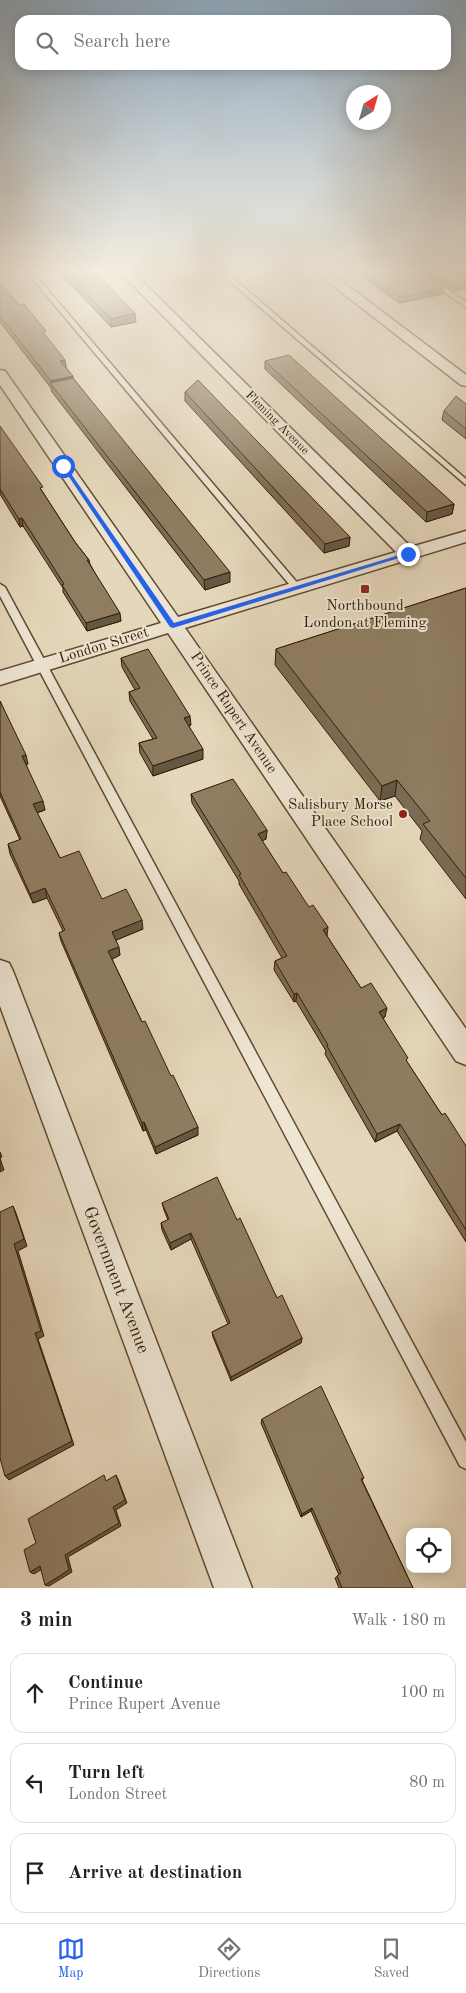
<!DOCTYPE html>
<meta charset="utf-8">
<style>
body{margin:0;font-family:"Old Standard TT",serif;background:#f2f2f2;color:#202124}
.controls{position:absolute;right:15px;bottom:15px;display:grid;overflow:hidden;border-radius:10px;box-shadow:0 2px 12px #0003}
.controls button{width:45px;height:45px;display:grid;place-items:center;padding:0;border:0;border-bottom:1px solid #e0e0e0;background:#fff;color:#202124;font:25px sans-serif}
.compass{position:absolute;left:346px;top:85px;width:45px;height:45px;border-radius:50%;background:#fff;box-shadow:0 2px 12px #0003;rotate:37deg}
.stop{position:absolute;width:15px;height:15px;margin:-11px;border:4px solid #2563eb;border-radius:50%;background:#fff}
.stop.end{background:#2563eb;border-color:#fff;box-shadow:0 1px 5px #0008}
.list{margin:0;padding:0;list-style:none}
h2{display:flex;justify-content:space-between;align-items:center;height:65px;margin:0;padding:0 20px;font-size:21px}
h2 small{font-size:16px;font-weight:400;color:#757577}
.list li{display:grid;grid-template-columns:32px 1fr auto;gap:15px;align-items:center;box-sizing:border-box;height:80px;margin:0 10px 10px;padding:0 10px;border:1px solid #e0e0e0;border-radius:15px}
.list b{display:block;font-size:19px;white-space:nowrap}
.list p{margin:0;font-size:16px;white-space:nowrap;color:#757577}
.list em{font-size:16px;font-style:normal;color:#757577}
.icon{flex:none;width:28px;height:28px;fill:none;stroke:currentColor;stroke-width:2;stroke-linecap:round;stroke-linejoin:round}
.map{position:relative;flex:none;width:466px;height:1588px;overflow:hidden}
.search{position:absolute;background:#fff;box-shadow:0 2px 12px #0003;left:15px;right:15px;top:15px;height:55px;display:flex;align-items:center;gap:12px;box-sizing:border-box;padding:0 18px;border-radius:15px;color:#757577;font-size:19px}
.sheet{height:335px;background:#fff}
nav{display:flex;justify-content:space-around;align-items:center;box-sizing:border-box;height:70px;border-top:1px solid #e0e0e0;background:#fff;font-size:14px;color:#757577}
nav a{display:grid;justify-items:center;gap:2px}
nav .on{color:#2563eb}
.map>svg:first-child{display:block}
</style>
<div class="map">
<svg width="466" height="1588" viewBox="0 0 466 1588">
<rect width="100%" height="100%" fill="#e5d7bb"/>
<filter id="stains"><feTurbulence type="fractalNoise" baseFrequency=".004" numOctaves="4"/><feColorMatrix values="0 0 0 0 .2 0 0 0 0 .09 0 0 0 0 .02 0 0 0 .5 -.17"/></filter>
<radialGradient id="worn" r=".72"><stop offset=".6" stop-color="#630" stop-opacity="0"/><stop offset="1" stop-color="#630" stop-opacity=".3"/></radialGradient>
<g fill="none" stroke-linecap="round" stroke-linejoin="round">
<g stroke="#5f4a30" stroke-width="3">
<path id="lane" d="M 25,270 L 31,270 L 300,586 L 300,590 L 294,590 Z
M 217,270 L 224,270 L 466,479 L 466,485 Z
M 412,270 L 419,270 L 466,302 L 466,307 Z
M 0,584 L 5,587 L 466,1442 L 466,1469 L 460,1466 L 0,596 Z"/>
</g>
<g stroke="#5f4a30" stroke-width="3">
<path id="street" d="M 118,270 L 131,270 L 411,547 L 466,531 L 466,542 L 185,628 L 466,1029 L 466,1065 L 456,1061 L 168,633 L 0,685 L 0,671 L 161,623 L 0,385 L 0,370 L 5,371 L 178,617 L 396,552 Z
M 313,270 L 327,270 L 466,375 L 466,386 L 461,385 Z
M 0,960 L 9,963 L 13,971 L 252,1588 L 214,1588 L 0,1006 Z"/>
</g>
<use href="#lane" fill="#eee5d3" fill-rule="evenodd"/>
<use href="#street" fill="#eee5d3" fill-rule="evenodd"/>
</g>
<path fill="#7b6c54" stroke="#321b02" d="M 57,270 L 93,270 L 136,322 L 111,327 Z
M 353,270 L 418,270 L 443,294 L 399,303 Z
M 422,270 L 466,270 L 454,291 Z
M 0,283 L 46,336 L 66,367 L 73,378 L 230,582 L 205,590 L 52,392 L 51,388 L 0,322 Z
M 265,361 L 454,504 L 452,514 L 426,522 L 265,369 Z
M 185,392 L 350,537 L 349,546 L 324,553 L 185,401 Z
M 466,404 L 466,439 L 442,420 L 444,411 Z
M 0,426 L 75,542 L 89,560 L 90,564 L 121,621 L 87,631 L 63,592 L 63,588 L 23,526 L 20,527 L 0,494 Z
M 466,588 L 466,899 L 420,839 L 422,831 L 395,796 L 380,801 L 275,665 L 276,649 Z
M 121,658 L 191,725 L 189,726 L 203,759 L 153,776 L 140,753 L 139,743 L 153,739 L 130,701 L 129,692 L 135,690 L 122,667 Z
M 0,701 L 28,764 L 26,765 L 45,810 L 37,813 L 60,858 L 102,899 L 143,929 L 116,940 L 120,955 L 112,959 L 142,1022 L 198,1135 L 156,1154 L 146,1130 L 143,1131 L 61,941 L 59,933 L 63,931 L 47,898 L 33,903 L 10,854 L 8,844 L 20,840 L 0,796 Z
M 191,794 L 267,830 L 266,839 L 262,841 L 283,873 L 327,936 L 361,988 L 385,1017 L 383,1018 L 407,1062 L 442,1115 L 466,1146 L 466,1242 L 397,1131 L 375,1142 L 325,1054 L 326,1051 L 296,1001 L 294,1002 L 274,970 L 275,961 L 282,958 L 239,884 L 239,881 L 192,803 Z
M 162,1203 L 237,1220 L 277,1298 L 302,1338 L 301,1343 L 231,1381 L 213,1337 L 212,1332 L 228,1324 L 191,1239 L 171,1250 L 162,1230 L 161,1223 L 168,1220 L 164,1210 Z
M 262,1419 L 364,1478 L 362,1480 L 413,1588 L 339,1588 L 335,1578 L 339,1575 L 311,1511 L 301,1517 L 261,1423 Z"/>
<path fill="#645845" stroke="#321b02" d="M 466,283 L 466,289 L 454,291 L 455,285 Z
M 444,288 L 443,294 L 399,303 L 400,297 Z
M 135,313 L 136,322 L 111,327 L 111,319 Z
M 65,360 L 66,367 L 61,368 L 60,361 Z
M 73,376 L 74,384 L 51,383 L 51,381 Z
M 454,504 L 452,514 L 426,522 L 427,512 Z
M 22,518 L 23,526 L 20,527 L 19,519 Z
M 350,537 L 349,546 L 324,553 L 325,544 Z
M 230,572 L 230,582 L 205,590 L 204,580 Z
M 120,613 L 121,621 L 87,631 L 86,623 Z
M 190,716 L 191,725 L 185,727 L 184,718 Z
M 203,749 L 203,759 L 153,776 L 153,766 Z
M 26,755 L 28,764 L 24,766 L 22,756 Z
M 397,780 L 395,796 L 380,801 L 382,786 Z
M 43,801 L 45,810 L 35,813 L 33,804 Z
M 267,830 L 266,839 L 257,843 L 258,834 Z
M 45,888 L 47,898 L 33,903 L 30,894 Z
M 142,920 L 143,929 L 114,941 L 112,932 Z
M 328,927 L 327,936 L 323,930 Z
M 119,947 L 120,955 L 110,960 L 108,951 Z
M 297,993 L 296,1001 L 294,1002 L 294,994 Z
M 387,1008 L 385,1017 L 377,1020 L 379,1012 Z
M 144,1122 L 146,1130 L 143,1131 L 142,1123 Z
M 400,1124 L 397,1131 L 375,1142 L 377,1134 Z
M 198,1127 L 198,1135 L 156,1154 L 155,1147 Z
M 0,1152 L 2,1157 L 0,1158 L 4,1170 L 0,1172 Z
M 13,1206 L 16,1213 L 27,1246 L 18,1251 L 44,1336 L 38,1339 L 74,1445 L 9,1480 L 5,1476 L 35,1333 L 14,1244 Z
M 191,1233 L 191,1239 L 171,1250 L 170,1243 Z
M 302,1338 L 301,1343 L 231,1381 L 231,1377 Z
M 116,1475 L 118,1479 L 127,1503 L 116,1510 L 121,1526 L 68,1557 L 72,1572 L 49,1586 L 45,1585 L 65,1555 L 113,1507 Z
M 312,1508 L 311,1511 L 301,1517 L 302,1514 Z
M 40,1566 L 44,1568 L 34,1574 L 30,1572 Z"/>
<path fill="#8f7d62" stroke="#321b02" d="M 64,270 L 93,270 L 135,313 L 111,319 Z
M 362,270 L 418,270 L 444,288 L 400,297 Z
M 432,270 L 466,270 L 466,283 L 455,285 Z
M 0,283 L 19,305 L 24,304 L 46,331 L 43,332 L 65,360 L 60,361 L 73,376 L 51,381 L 0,316 Z
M 289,355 L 454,504 L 427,512 L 265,361 Z
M 73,378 L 230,572 L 204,580 L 50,383 Z
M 198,380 L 350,537 L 325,544 L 185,392 Z
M 456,396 L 466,404 L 466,429 L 444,411 Z
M 0,426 L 43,487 L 40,488 L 75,542 L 89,560 L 87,560 L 120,613 L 86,623 L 62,585 L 64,584 L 22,518 L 19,519 L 0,489 Z
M 466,588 L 466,878 L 423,824 L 430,821 L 397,780 L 382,786 L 276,649 Z
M 148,649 L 190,716 L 184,718 L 203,749 L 153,766 L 139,743 L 157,738 L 129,692 L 140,688 L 121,658 Z
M 0,701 L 26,755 L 22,756 L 43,801 L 33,804 L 60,858 L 79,851 L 102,899 L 126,889 L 142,920 L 112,932 L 119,947 L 108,951 L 142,1022 L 145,1021 L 171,1076 L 173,1075 L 198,1127 L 155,1147 L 144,1122 L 142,1123 L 59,933 L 65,930 L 45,888 L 30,894 L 8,844 L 21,839 L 0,792 Z
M 233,779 L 267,830 L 258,834 L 283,873 L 286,872 L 309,907 L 313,905 L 328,927 L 323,930 L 361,988 L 371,983 L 387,1008 L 379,1012 L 408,1058 L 406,1060 L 442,1115 L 445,1113 L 466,1146 L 466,1230 L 400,1124 L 377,1134 L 327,1046 L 328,1045 L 297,993 L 294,994 L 275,961 L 287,956 L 239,875 L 241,874 L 191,794 Z
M 217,1177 L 237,1220 L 240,1218 L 277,1298 L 282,1295 L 302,1338 L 231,1377 L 212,1332 L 230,1323 L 191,1233 L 170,1243 L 161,1223 L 169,1219 L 162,1203 Z
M 13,1206 L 24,1239 L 14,1244 L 41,1331 L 35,1333 L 72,1441 L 5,1476 L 0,1458 L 0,1212 Z
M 321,1386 L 364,1478 L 361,1479 L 413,1588 L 342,1588 L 337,1576 L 341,1573 L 312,1508 L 302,1514 L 262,1419 Z
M 104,1475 L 106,1481 L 116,1475 L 125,1500 L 113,1507 L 119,1523 L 65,1555 L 69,1570 L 45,1585 L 40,1566 L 30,1572 L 24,1550 L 36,1543 L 28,1519 Z"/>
<linearGradient id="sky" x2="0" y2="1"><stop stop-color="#8ea8bd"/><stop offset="0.55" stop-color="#f3ede0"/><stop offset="1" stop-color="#f3ede0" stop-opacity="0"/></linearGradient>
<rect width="466" height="492" fill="url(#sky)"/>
<path fill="#2563eb" d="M 61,465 L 65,465 L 174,623 L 406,553 L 412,554 L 173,628 L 170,627 Z"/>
<g fill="#8f2418" stroke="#eee5d3" stroke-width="2">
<rect x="360" y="584" width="10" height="10" rx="2.5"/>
<circle cx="403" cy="814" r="5"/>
</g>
<g text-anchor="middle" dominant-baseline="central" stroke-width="4" stroke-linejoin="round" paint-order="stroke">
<g font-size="12" fill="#321b02" stroke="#eee5d3">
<text transform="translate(277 423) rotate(45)">Fleming Avenue</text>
</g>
<g font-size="15" fill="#321b02" stroke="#eee5d3">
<text x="365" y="606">Northbound<tspan x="365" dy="17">London at Fleming</tspan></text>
<text x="393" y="805" text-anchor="end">Salisbury Morse<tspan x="393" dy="17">Place School</tspan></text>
</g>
<g font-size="15" fill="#321b02" stroke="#eee5d3">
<text transform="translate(104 646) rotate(-17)">London Street</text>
<text transform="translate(233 713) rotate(56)">Prince Rupert Avenue</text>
</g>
<g font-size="18" fill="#321b02" stroke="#eee5d3">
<text transform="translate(116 1280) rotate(69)">Government Avenue</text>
</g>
</g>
<rect width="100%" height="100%" filter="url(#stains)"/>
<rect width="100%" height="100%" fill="url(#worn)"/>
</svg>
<div class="controls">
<button><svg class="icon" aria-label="locate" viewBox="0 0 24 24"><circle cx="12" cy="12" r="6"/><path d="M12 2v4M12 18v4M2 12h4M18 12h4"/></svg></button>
</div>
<svg class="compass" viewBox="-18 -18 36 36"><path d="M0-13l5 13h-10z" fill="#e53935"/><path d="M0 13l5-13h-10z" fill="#757577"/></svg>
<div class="stop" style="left:63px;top:466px"></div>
<div class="stop end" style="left:408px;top:554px"></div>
<div class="search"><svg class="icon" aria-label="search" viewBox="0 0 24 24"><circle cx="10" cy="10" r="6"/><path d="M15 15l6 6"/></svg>Search here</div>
</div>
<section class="sheet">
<h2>3 min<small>Walk · 180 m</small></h2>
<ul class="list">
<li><svg class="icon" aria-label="ahead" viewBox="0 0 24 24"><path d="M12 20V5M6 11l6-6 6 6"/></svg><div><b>Continue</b><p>Prince Rupert Avenue</p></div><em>100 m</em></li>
<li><svg class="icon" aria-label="left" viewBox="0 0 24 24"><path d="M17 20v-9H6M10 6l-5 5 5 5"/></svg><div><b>Turn left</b><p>London Street</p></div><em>80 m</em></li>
<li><svg class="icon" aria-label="arrive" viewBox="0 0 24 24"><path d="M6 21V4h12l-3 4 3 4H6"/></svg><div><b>Arrive at destination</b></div></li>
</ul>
</section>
<nav>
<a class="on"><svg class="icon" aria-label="map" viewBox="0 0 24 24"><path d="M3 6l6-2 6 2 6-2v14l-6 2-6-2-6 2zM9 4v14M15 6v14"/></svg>Map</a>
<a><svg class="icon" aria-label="directions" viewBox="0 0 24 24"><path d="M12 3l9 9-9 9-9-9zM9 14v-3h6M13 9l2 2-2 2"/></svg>Directions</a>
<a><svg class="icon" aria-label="saved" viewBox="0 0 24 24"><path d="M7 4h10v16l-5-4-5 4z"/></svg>Saved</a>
</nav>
